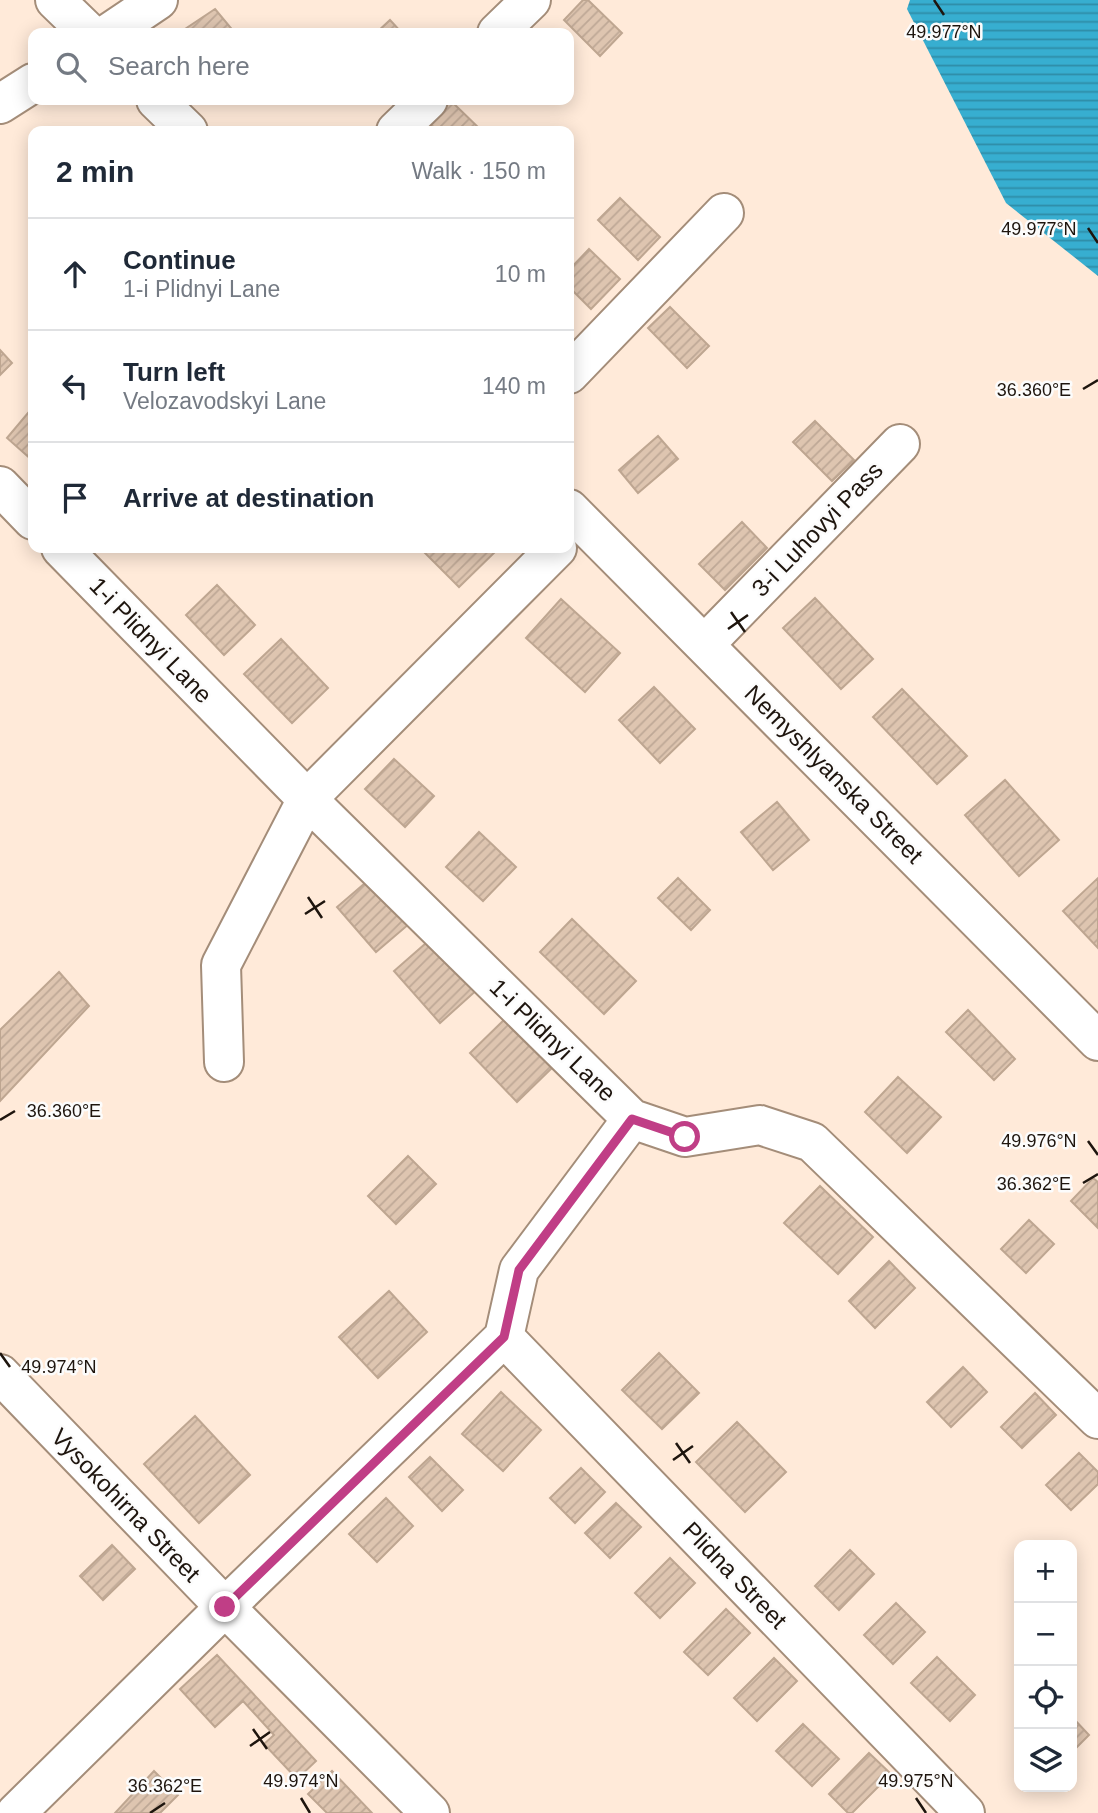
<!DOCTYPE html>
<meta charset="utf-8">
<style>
body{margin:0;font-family:Arial,sans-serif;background:#f6f6f7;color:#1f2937}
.controls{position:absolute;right:21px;bottom:21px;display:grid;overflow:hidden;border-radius:14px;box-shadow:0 4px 18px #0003}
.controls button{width:63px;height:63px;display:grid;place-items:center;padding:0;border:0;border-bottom:2px solid #e0e1e3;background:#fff;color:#1f2937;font:35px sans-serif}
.stop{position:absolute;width:21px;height:21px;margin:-16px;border:5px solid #c03e86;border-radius:50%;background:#fff}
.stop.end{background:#c03e86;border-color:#fff;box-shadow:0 2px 7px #0008}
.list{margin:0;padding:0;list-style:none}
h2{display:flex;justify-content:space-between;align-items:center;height:91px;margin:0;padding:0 28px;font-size:30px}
h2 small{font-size:23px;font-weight:400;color:#747a83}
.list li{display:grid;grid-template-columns:46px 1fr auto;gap:21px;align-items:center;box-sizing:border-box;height:112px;padding:0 28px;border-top:2px solid #e0e1e3}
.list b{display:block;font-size:26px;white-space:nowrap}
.list p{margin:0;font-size:23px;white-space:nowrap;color:#747a83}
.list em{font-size:23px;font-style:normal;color:#747a83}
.icon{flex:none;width:38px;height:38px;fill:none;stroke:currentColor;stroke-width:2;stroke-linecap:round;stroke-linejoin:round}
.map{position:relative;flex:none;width:1098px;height:1813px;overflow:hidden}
.search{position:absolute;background:#fff;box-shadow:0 4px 18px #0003;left:28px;top:28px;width:546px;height:77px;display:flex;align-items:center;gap:18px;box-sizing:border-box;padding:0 24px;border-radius:14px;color:#747a83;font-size:26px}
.panel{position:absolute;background:#fff;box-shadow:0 4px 18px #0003;left:28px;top:126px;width:546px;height:427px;border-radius:14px}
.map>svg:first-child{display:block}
</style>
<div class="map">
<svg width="1098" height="1813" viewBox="0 0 1098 1813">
<defs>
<pattern id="water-rules" width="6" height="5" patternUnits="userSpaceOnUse" patternTransform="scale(1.75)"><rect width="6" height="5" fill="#37aed0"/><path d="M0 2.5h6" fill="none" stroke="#2e8ca7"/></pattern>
<pattern id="building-hatch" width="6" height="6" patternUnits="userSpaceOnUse" patternTransform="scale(1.75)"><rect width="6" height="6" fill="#dec5b0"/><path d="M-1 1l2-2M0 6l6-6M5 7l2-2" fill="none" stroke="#bea896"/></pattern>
</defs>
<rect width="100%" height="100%" fill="#ffead9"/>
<path fill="url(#water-rules)" d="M 910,0 L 1098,0 L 1098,276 L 1006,203 L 907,9 Z"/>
<path fill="url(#building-hatch)" stroke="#bea691" stroke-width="2" d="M 583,0 L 588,0 L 622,33 L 600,56 L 564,20 Z
M 215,9 L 235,33 L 179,33 Z
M 390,20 L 402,33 L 376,33 Z
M 449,100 L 450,100 L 482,131 L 438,131 L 427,121 Z
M 620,198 L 660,237 L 638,260 L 598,220 Z
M 589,249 L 620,279 L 591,309 L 569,287 L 569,270 Z
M 670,307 L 709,346 L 687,368 L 648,328 Z
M 0,350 L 12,363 L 0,375 Z
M 33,407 L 33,461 L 7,438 Z
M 815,421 L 854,460 L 832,481 L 793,442 Z
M 658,436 L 678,459 L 638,493 L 619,470 Z
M 742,522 L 767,548 L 725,590 L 699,564 Z
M 420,548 L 499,548 L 459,587 Z
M 217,585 L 255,625 L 224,655 L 186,615 Z
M 815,598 L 873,659 L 841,689 L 783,628 Z
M 561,599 L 620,653 L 585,692 L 526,638 Z
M 281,639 L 328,688 L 292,723 L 244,674 Z
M 654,687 L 695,729 L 660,763 L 619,720 Z
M 902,689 L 967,756 L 937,784 L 873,717 Z
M 394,759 L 434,796 L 405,827 L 365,789 Z
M 1005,780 L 1059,840 L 1019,876 L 965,815 Z
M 777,802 L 809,840 L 773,870 L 741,832 Z
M 479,832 L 516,867 L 483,901 L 446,867 Z
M 371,878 L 409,924 L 376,952 L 337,907 Z
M 678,878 L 710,910 L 691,930 L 658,898 Z
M 1098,878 L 1098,948 L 1063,911 Z
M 572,919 L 636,981 L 604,1014 L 540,952 Z
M 433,937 L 479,988 L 440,1023 L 394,971 Z
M 59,972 L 89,1006 L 0,1101 L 0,1030 Z
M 968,1010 L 1015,1059 L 994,1080 L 946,1032 Z
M 506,1018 L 554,1066 L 517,1102 L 470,1053 Z
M 898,1077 L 941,1117 L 907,1153 L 865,1112 Z
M 408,1156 L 436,1184 L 396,1224 L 368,1196 Z
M 1093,1178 L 1098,1182 L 1098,1228 L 1071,1201 Z
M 820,1186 L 873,1237 L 838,1274 L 784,1223 Z
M 1029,1220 L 1054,1244 L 1026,1273 L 1001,1249 Z
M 889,1261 L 915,1288 L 875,1328 L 849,1301 Z
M 389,1291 L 427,1332 L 378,1378 L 339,1337 Z
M 659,1353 L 699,1393 L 662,1429 L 622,1390 Z
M 963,1367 L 987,1392 L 951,1427 L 927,1402 Z
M 501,1392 L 541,1430 L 503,1471 L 462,1434 Z
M 1035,1393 L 1056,1415 L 1022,1448 L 1001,1427 Z
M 195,1416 L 250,1475 L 199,1523 L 144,1464 Z
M 737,1422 L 786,1472 L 745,1512 L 696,1462 Z
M 1079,1453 L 1098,1472 L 1098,1484 L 1071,1510 L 1046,1485 Z
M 430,1457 L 463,1490 L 442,1511 L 409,1477 Z
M 581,1468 L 605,1492 L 575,1523 L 550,1498 Z
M 386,1498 L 413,1526 L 377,1562 L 349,1534 Z
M 616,1503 L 641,1527 L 610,1558 L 585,1533 Z
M 112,1545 L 135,1569 L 103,1600 L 80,1576 Z
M 850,1550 L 874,1574 L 839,1610 L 815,1586 Z
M 670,1558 L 695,1583 L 660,1618 L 635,1593 Z
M 896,1603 L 925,1632 L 893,1664 L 864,1635 Z
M 726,1609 L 750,1633 L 708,1675 L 684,1652 Z
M 217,1655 L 316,1761 L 297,1779 L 264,1744 L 274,1735 L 243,1701 L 215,1727 L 180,1689 Z
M 937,1657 L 975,1695 L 950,1721 L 911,1683 Z
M 774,1658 L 797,1681 L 757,1721 L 734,1698 Z
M 1072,1717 L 1089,1735 L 1072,1752 Z
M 803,1724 L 839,1759 L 812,1786 L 776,1751 Z
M 869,1753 L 891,1774 L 852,1813 L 848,1813 L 829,1794 Z
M 154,1771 L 178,1795 L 160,1813 L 115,1813 Z
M 332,1771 L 372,1813 L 327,1813 L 308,1794 Z"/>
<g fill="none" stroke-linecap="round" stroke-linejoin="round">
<g stroke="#a48d79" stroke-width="42">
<path id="minor" d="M 55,0 L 89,33
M 109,33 L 158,0
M 497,33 L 531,0
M 156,100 L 188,131
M 0,104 L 33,83
M 396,131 L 428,100
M 569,374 L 724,213
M 0,486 L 33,520
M 569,509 L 1098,1041
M 61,548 L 307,799 L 632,1119 L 685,1137 L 760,1125 L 812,1142 L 1098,1419
M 705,644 L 900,444
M 224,1062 L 221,965 L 307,799 L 557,548
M 504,1337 L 965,1813
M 0,1374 L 225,1607 L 430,1813
M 16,1813 L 225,1607 L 504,1337 L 519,1270 L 632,1119"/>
</g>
<use href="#minor" stroke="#fff" stroke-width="38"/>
</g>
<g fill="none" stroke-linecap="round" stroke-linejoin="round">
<path stroke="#c03e86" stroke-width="9" d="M 225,1607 L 504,1337 L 519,1270 L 632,1119 L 685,1137"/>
</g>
<path fill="none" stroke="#1e150e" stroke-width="2.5" d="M 934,0 L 944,15M 1088,228 L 1098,243M 1083,389 L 1098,380M 731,612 L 745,632M 728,629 L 748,615M 308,897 L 322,918M 305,914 L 325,901M 0,1120 L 15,1111M 1088,1141 L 1098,1155M 1083,1183 L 1098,1174M 0,1353 L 10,1367M 676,1443 L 690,1463M 673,1460 L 693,1446M 253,1729 L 267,1749M 250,1746 L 270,1732M 301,1798 L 310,1813M 916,1798 L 926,1813M 150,1813 L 165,1803"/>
<g text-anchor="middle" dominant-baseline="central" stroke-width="5" stroke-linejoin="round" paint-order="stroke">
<g font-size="24" fill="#1e150e" stroke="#fcfcfc">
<text transform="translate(817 529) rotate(-46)">3-i Luhovyi Pass</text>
<text transform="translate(151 640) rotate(46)">1-i Plidnyi Lane</text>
<text transform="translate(834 774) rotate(45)">Nemyshlyanska Street</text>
<text transform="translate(553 1040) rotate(44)">1-i Plidnyi Lane</text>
<text transform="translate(126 1505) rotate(46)">Vysokohirna Street</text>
<text transform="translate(735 1575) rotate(46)">Plidna Street</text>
</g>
</g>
<g font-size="18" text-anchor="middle" fill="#1e150e" stroke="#fcfcfc" stroke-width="5" stroke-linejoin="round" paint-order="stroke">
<text x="944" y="38">49.977°N</text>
<text x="1039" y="235">49.977°N</text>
<text x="1034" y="396">36.360°E</text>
<text x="64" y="1117">36.360°E</text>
<text x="1039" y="1147">49.976°N</text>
<text x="1034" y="1190">36.362°E</text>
<text x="59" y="1373">49.974°N</text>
<text x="301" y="1787">49.974°N</text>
<text x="916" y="1787">49.975°N</text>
<text x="165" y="1792">36.362°E</text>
</g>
</svg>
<div class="controls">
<button>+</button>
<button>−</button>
<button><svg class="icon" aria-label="locate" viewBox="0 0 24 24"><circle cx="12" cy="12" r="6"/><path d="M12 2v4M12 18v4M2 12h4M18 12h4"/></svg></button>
<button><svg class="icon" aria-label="layers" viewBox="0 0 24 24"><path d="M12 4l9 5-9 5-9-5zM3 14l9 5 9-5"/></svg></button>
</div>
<div class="stop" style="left:685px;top:1137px"></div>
<div class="stop end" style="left:225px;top:1607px"></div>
<div class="search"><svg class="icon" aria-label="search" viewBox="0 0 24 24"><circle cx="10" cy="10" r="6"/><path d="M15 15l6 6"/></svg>Search here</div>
<section class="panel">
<h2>2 min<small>Walk · 150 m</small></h2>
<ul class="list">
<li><svg class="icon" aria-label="ahead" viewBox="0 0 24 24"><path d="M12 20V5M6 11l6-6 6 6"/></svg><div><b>Continue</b><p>1-i Plidnyi Lane</p></div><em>10 m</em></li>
<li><svg class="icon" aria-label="left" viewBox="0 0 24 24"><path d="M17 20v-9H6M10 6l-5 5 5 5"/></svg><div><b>Turn left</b><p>Velozavodskyi Lane</p></div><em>140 m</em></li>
<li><svg class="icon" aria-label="arrive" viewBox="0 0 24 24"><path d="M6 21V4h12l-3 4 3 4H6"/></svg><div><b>Arrive at destination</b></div></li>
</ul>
</section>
</div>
